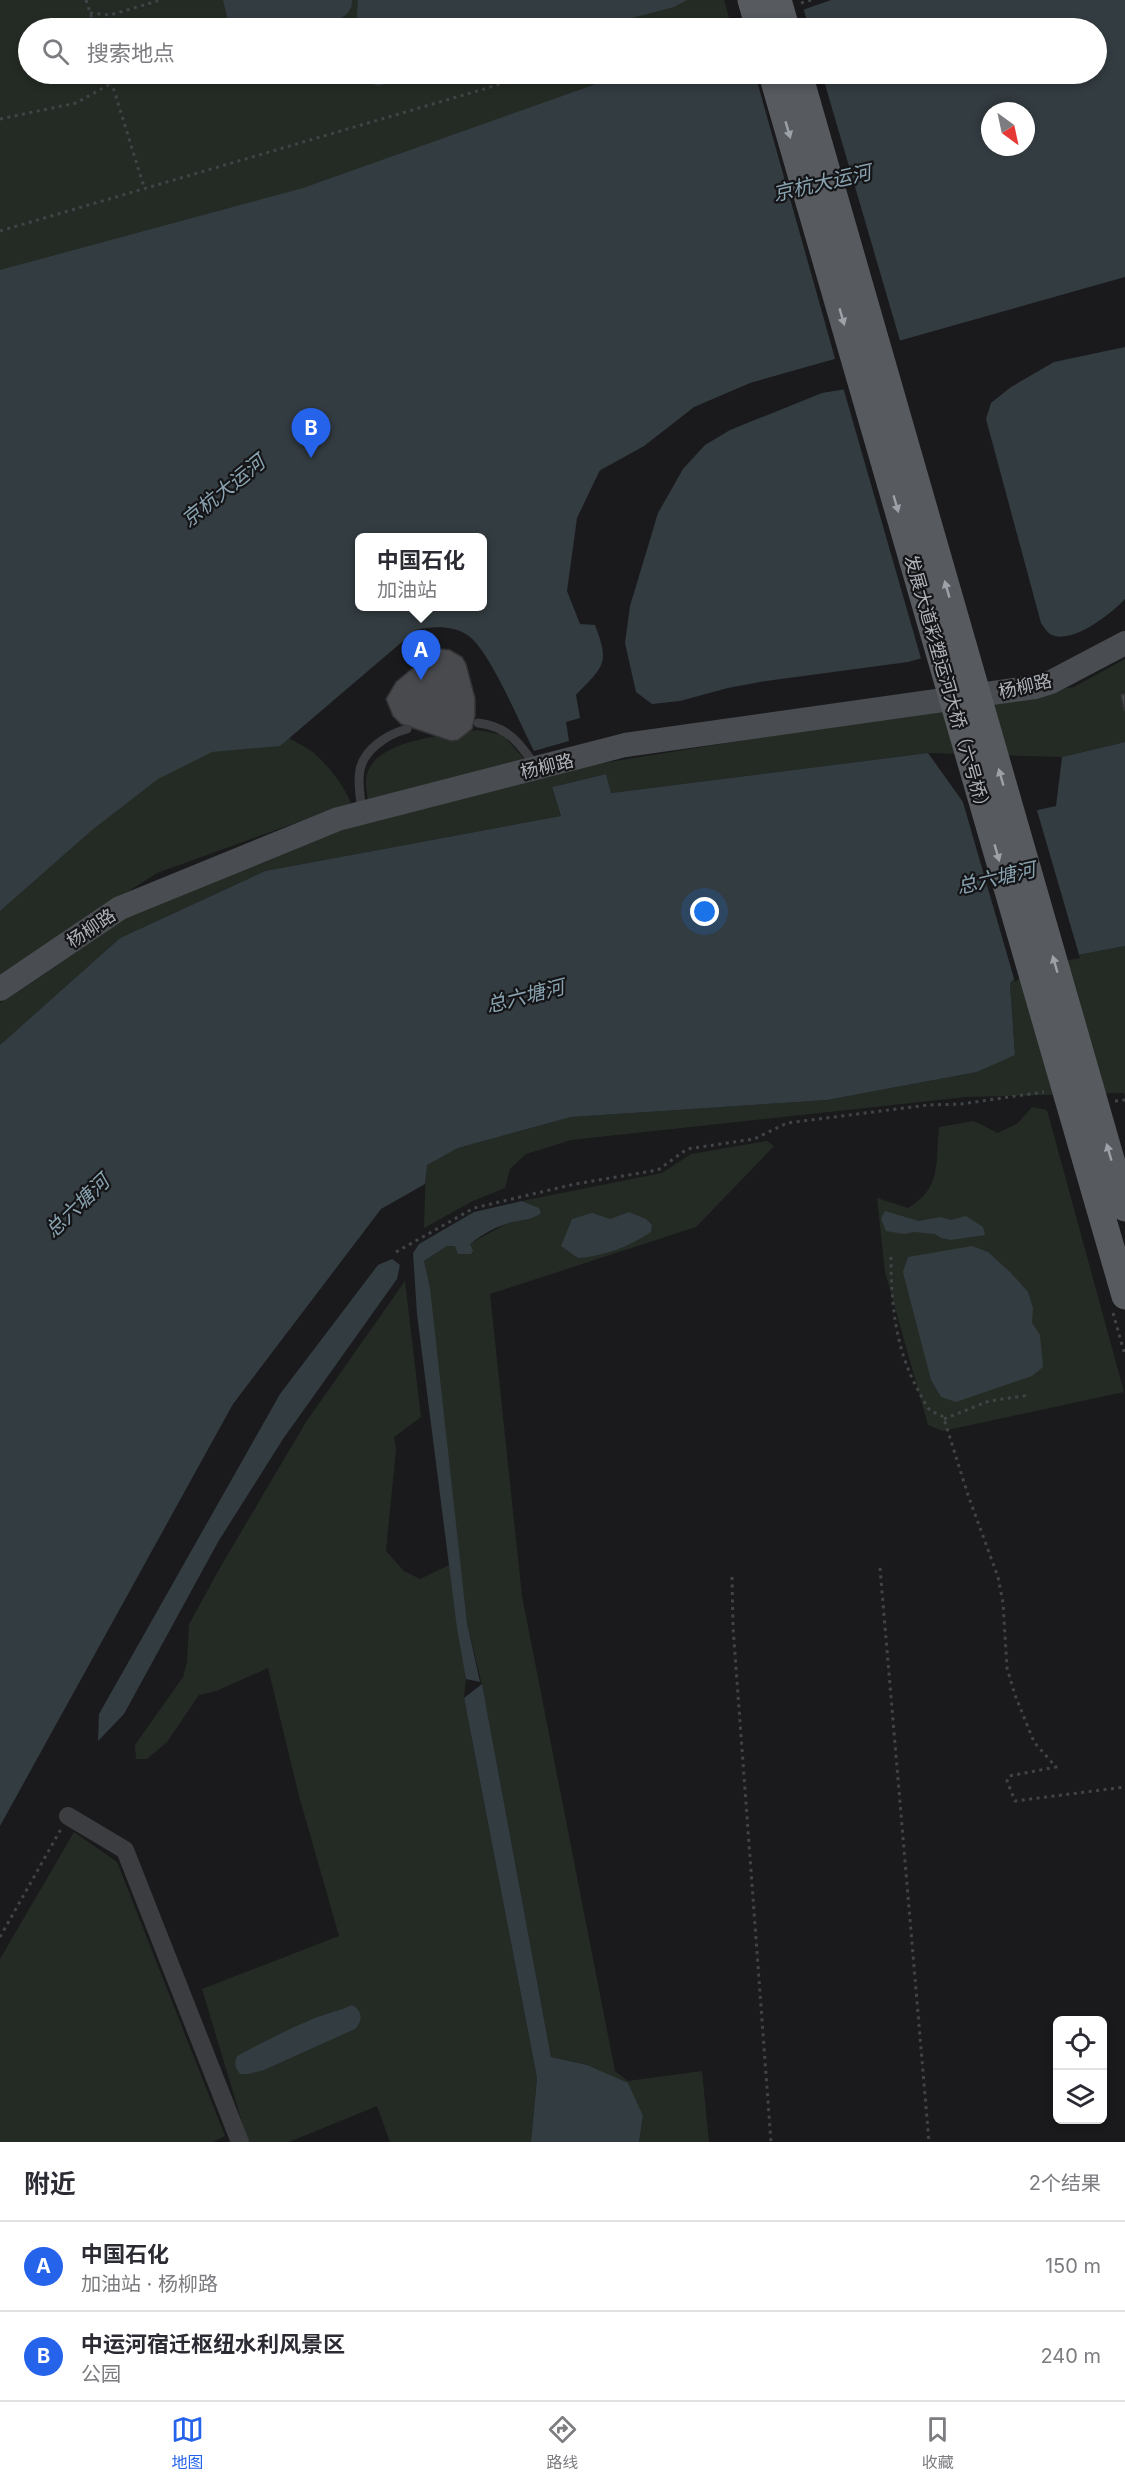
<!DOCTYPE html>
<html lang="zh">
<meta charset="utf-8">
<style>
body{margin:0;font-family:Inter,"Noto Sans SC",sans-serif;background:#f2f2f3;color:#2b2b33}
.controls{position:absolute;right:18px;bottom:18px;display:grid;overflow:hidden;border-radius:9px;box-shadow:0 3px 9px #0003}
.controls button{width:54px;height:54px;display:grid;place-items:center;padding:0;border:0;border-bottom:2px solid #e1e1e2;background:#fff;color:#2b2b33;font:30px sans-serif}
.compass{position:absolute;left:981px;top:102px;width:54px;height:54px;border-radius:50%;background:#fff;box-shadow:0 3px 9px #0003;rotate:147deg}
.you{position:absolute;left:705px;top:912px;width:21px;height:21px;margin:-15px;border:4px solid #fff;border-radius:50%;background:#1a73e8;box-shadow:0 0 0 9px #1a73e833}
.badge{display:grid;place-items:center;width:39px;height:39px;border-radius:50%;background:#2563eb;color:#fff;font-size:20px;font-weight:700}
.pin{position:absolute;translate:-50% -50px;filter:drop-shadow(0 2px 3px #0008)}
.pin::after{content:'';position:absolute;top:32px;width:21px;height:18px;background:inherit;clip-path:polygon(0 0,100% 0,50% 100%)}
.popup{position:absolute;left:355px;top:533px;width:132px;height:78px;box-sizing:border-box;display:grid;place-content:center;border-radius:9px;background:#fff;filter:drop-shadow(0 2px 4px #0005);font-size:20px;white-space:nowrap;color:#7c7c81}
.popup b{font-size:22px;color:#2b2b33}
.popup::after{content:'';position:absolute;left:50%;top:100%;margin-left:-12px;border:12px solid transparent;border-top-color:#fff}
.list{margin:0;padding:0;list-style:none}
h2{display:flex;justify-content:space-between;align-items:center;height:78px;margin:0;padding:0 24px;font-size:26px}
h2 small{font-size:20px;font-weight:400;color:#7c7c81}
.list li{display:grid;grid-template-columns:39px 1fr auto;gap:18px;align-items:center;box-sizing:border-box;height:90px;padding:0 24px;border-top:2px solid #e1e1e2}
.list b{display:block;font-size:22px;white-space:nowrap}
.list p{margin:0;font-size:20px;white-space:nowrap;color:#7c7c81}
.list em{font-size:20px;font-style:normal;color:#7c7c81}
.icon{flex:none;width:33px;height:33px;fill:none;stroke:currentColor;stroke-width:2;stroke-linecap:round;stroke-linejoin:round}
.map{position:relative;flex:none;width:1125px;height:2142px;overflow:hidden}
.search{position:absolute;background:#fff;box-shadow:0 3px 9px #0003;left:18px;right:18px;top:18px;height:66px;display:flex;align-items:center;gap:15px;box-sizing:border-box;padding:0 21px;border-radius:33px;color:#7c7c81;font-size:22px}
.sheet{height:258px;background:#fff}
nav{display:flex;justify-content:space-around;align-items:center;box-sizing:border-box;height:84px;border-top:2px solid #e1e1e2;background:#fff;font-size:16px;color:#7c7c81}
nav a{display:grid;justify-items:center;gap:3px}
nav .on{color:#2563eb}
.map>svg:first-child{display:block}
</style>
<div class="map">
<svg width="1125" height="2142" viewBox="0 0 1125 2142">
<rect width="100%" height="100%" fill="#1a1a1c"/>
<path fill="#242b24" d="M 0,0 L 724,0 L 732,28 L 28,28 L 28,74 L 744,74 L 750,383 L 694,407 L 644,446 L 482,538 L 360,538 L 360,606 L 442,607 L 289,738 C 297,743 306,747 314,753 C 329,767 343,784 351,803 L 157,873 L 0,974 Z
M 1125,659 L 1125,742 L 1062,757 L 928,753 L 610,793 L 606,774 L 552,787 L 561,816 L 265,871 L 120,938 L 0,1045 L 0,1003 L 118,917 L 356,824 L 547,772 L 1074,687 Z
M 478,730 L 503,735 L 525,760 L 368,803 C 368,796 365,787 366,780 C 369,739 448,735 478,730 Z
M 1125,946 L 1125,1097 L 1124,1093 L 966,1097 L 571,1140 L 526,1154 L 510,1169 L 505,1188 L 473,1201 L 424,1228 L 426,1165 L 458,1148 L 571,1117 L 827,1100 L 977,1072 L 1015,1054 L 1010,983 L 1031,964 Z
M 1032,1107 L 1047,1110 L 1124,1392 L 943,1431 L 928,1425 L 885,1272 L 877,1198 L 908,1208 C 943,1187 935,1162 939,1127 L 974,1121 L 998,1133 L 1018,1123 Z
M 767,1141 L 774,1146 L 696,1227 L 490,1294 L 522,1596 L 615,2071 L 628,2081 L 702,2071 L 709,2142 L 639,2142 L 643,2116 L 587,2065 L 551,2057 L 482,1685 L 467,1623 L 424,1261 L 447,1246 L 469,1244 L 506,1224 L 537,1216 L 539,1208 L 522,1201 L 662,1173 L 691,1154 Z
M 405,1281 L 421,1417 L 394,1437 L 396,1450 L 386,1551 L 404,1571 L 420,1579 L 449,1565 L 466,1679 L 464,1698 L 537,2078 L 531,2142 L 390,2142 L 377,2106 L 289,2142 L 248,2142 L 202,1989 L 339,1936 L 299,1796 L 268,1668 L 216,1691 L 199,1695 L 167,1742 L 147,1759 L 136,1759 L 135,1745 L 183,1677 L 187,1662 L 189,1624 L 221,1566 L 306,1422 Z
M 74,1832 L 117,1862 L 225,2136 L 213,2142 L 0,2142 L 0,1959 Z"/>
<path fill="#333c41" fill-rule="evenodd" d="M 223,0 L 352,0 C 355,37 254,29 230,28 Z
M 358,0 L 687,0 L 674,7 L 594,28 L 356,28 Z
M 831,0 L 1125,0 L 1125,277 L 750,383 L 694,407 L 644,446 L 600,470 L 577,518 L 567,591 L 580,624 L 595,625 C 610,664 604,666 576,695 L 580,718 L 566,722 L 569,741 L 534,751 C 520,724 491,654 470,637 C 456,625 432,626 416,630 L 280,746 L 212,752 L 158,779 L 92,830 L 0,911 L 0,270 L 303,188 L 624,74 L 1096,74 L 1096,28 L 751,28 ZM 990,111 L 1026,111 L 1026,147 L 990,147 ZM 360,538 L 482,538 L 482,606 L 360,606 Z
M 364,74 L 425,74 L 378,86 L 365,82 Z
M 1125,347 L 1125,599 C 1111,614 1071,646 1050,634 C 1047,632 1043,626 1041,623 L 986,419 L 991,403 L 1011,387 L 1054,362 Z
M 900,380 L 980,642 L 908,662 L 766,681 L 728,688 L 680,701 L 652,704 L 636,692 L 625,643 L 630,606 L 658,513 L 683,469 L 705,445 L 730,430 L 822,393 Z
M 1125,742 L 1125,946 L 1031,964 L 1010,983 L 1015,1055 L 977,1072 L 827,1100 L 571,1117 L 458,1148 L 427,1165 L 425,1184 L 381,1209 L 233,1404 L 0,1826 L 0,1045 L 120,938 L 265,871 L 561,816 L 552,787 L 606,774 L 611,793 L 928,753 L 978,823 L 1056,806 L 1062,757 Z
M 522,1201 L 539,1208 L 541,1213 C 534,1220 519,1220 509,1223 C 495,1227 481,1235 470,1244 L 473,1251 L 471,1254 L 458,1254 L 455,1246 L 447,1246 L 424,1261 L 430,1288 L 467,1623 L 480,1682 L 466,1679 L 457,1628 L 417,1314 L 413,1253 L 419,1244 L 474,1212 Z
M 885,1211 L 919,1221 L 940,1217 L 951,1220 L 966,1216 L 983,1227 L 985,1235 L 951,1240 L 941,1238 L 935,1234 L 914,1232 L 904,1234 L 886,1231 L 881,1219 Z
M 629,1212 L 646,1219 L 652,1225 L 651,1232 C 629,1247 604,1256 578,1258 L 561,1246 L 572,1219 L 592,1213 L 610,1219 Z
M 972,1246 L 988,1252 L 1011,1273 L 1028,1292 L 1033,1308 L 1032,1323 L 1040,1335 L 1043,1367 L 1032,1376 L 956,1402 L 941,1397 L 931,1380 L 903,1272 L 908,1257 Z
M 392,1259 L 400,1265 L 397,1279 L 283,1439 L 218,1542 L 124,1714 L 98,1741 L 99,1714 L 280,1394 L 378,1265 Z
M 482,1684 L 551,2057 L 587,2065 L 628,2083 L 643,2116 L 639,2142 L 531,2142 L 537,2078 L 464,1698 Z
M 352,2005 C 363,2011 363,2021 355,2029 L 264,2070 L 248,2074 L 240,2074 C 235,2068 234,2063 237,2056 C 260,2044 284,2031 308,2021 C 323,2014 337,2012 352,2005 Z"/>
<path fill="#1a1a1c" d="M 803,7 L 809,28 L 748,28 L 750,26 Z
M 755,74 L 822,74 L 901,344 L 836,362 Z
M 900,377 L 911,388 L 983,642 L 981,645 L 922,662 L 843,387 Z
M 960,792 L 979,820 L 1036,807 L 1080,958 L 1033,967 L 1015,982 Z"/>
<path fill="#494a4e" stroke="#343437" stroke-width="1.5" d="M 441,649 L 450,650 L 462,657 L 466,664 L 475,698 L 475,716 L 472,729 L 458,740 L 451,741 L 401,724 L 393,716 L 386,699 L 396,682 L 432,652 Z
M 1125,694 L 1125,709 L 1124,710 L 1121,695 Z"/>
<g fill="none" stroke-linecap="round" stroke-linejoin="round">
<path stroke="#414447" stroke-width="3" stroke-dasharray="3 4.5" stroke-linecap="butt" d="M 86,0 L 95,28
M 801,3 L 811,0
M 90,13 L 110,15 L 161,0
M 109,74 L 144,187
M 0,119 L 76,103 L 112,83
M 0,231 L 535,74
M 1115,1101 L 1125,1100
M 396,1252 L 474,1208 L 575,1184 L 658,1170 L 687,1149 L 754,1139 L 787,1123 L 928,1105 L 961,1104 L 1044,1092
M 891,1257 C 891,1295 894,1337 910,1373 C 914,1384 921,1395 927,1407 L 931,1411 L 942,1416 L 945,1422 L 968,1495 L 998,1577 L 1003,1603 L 1007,1668 L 1015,1695 L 1034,1742 L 1056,1767 L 1009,1776 L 1007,1781 L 1015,1801 L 1125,1787
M 944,1419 L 989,1401 L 1030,1395
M 880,1568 L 929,2142
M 732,1577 L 733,1627 L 771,2142
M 0,1937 L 61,1829"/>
<path stroke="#3b3d40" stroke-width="9" d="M 478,723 C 507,726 521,744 535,766
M 362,813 C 361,799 357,783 360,770 C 364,749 388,734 407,729"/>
<path stroke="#3b3d40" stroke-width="18" d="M 68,1816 L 125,1850 L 240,2142"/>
<path stroke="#494c50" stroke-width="24" d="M 0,989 L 120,908 L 338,819 L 625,745 L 1035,687 L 1051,682 L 1125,643"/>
<path stroke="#414447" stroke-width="3" stroke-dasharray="3 4.5" stroke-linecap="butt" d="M 1113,1313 L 1125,1355"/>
<path stroke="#575a5f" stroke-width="27" d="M 751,0 L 759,28
M 778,0 L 786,28
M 772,74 L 1125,1296
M 799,74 L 1125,1208"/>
</g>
<defs><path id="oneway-solid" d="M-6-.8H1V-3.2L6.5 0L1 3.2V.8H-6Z" transform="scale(1.5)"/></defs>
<g fill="#9da1a8">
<use href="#oneway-solid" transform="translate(788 130) rotate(74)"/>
<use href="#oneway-solid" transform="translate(842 317) rotate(74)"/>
<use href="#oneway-solid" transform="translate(896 504) rotate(74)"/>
<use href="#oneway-solid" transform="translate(947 589) rotate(-106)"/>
<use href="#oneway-solid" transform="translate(1001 777) rotate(-106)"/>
<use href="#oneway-solid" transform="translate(997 853) rotate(74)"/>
<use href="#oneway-solid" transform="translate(1055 964) rotate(-106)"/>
<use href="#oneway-solid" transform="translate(1109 1152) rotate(-106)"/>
</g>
<g text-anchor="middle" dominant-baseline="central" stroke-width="4.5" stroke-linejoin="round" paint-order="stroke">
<g font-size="18" fill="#aeb3ba" stroke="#151517">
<text transform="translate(948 685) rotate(74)">发展大道彩塑运河大桥（六号桥）</text>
<text transform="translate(1025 686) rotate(-13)">杨柳路</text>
<text transform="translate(547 766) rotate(-14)">杨柳路</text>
<text transform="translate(91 928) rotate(-34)">杨柳路</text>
</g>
<g font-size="20" font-style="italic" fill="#89a3b1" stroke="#151517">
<text transform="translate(822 183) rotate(-13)">京杭大运河</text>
<text transform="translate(223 491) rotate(-39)">京杭大运河</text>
<text transform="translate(996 878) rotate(-13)">总六塘河</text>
<text transform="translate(525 996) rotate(-14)">总六塘河</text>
<text transform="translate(77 1206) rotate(-44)">总六塘河</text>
</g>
</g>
</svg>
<div class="controls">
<button><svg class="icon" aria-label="locate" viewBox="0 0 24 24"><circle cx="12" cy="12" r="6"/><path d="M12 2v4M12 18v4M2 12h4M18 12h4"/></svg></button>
<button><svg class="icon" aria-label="layers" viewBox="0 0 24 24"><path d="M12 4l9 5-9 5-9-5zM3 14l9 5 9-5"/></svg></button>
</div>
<svg class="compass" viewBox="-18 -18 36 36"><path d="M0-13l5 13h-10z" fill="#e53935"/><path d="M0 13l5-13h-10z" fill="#7c7c81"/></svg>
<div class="you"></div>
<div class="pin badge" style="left:421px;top:680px">A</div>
<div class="popup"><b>中国石化</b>加油站</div>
<div class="pin badge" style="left:311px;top:458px">B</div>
<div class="search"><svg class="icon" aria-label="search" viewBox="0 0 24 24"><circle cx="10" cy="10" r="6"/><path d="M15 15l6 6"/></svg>搜索地点</div>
</div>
<section class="sheet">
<h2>附近<small>2个结果</small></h2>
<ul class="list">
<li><span class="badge">A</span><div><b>中国石化</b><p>加油站 · 杨柳路</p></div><em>150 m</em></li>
<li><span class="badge">B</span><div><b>中运河宿迁枢纽水利风景区</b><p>公园</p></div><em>240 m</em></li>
</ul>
</section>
<nav>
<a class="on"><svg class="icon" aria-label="map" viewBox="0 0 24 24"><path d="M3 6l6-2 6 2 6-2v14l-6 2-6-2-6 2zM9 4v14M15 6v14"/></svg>地图</a>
<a><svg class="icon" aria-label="directions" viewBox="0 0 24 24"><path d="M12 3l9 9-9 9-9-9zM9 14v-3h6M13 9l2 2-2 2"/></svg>路线</a>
<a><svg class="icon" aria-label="saved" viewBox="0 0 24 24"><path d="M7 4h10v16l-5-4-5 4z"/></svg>收藏</a>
</nav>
